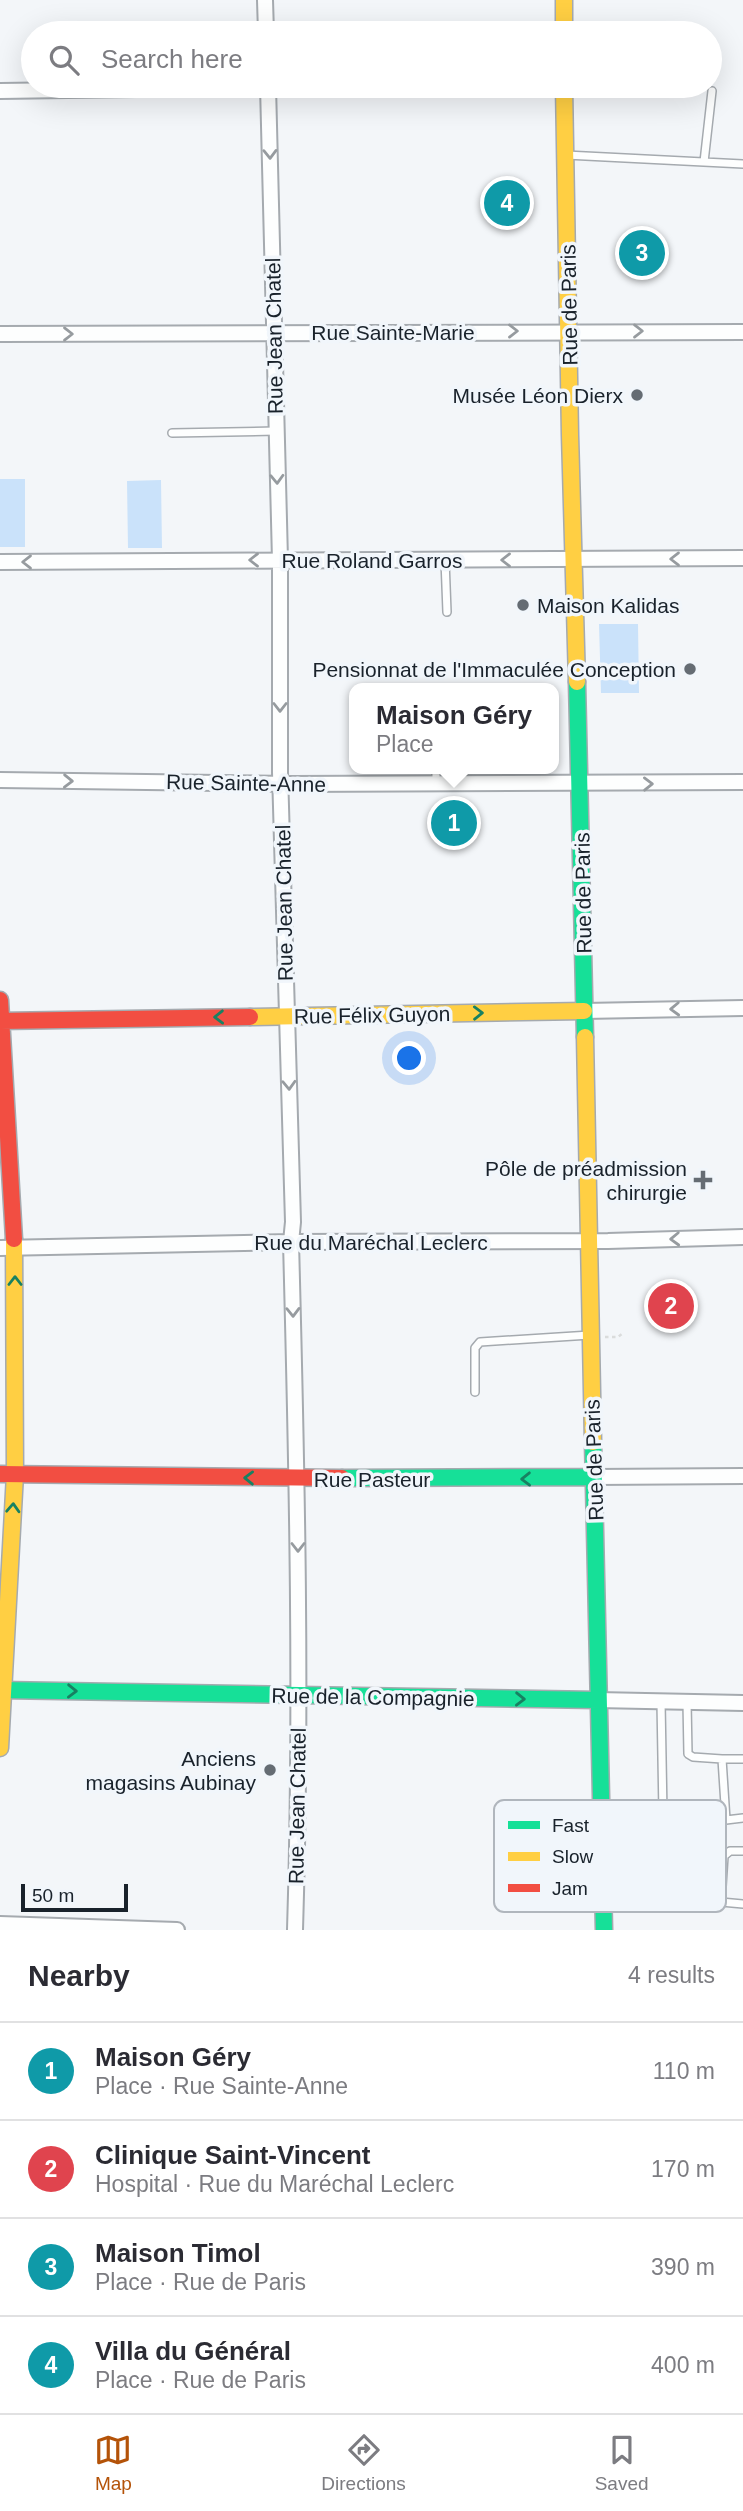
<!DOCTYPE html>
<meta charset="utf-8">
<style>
body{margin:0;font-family:Helvetica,sans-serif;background:#f7f7f7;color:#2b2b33}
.scale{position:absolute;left:21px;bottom:18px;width:107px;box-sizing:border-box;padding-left:7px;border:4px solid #19222b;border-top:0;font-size:19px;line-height:24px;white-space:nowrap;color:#19222b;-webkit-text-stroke:5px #f1f6fb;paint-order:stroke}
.you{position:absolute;left:410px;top:1059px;width:24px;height:24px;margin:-18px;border:5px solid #fff;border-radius:50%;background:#1a73e8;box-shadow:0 0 0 10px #1a73e833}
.badge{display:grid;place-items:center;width:46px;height:46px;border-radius:50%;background:#b45309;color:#fff;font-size:23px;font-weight:700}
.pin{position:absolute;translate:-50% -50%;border:4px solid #fff;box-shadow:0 2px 7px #0006}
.popup{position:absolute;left:349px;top:683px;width:210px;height:91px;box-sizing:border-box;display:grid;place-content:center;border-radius:14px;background:#fff;filter:drop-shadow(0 2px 5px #0005);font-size:23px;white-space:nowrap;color:#7c7c81}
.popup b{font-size:26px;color:#2b2b33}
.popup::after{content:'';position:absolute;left:50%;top:100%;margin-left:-14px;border:14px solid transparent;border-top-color:#fff}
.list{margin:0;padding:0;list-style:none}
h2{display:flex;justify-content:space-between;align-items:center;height:91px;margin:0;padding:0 28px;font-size:30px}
h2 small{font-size:23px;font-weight:400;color:#7c7c81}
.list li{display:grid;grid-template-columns:46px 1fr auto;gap:21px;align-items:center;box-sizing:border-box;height:98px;padding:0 28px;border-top:2px solid #e1e1e2}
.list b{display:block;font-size:26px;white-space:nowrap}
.list p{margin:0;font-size:23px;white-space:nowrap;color:#7c7c81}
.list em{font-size:23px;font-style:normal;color:#7c7c81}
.icon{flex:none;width:38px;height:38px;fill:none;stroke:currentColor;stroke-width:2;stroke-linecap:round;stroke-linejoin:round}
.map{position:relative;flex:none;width:743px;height:1930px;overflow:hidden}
.search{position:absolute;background:#fff;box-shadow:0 7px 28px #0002;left:21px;right:21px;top:21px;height:77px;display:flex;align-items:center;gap:18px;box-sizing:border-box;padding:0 24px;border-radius:38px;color:#7c7c81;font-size:26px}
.sheet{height:483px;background:#fff}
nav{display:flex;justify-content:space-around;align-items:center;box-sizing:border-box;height:98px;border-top:2px solid #e1e1e2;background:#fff;font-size:19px;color:#7c7c81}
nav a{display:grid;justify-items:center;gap:4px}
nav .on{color:#b45309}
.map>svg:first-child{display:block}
</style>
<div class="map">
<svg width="743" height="1930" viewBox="0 0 743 1930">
<rect width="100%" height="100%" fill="#f3f6f9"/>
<path fill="#cae2fa" d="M 0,479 L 25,479 L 25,547 L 0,547 Z
M 161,480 L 162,548 L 128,548 L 127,481 Z
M 599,624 L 638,624 L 639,693 L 601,693 Z"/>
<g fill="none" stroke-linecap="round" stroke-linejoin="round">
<g stroke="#a5aaaf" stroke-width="10">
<path id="lane" d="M 566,155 L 743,164
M 704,162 L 712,91
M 172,433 L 276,431
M 445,560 L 447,612
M 436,769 L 436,784
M 475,1392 L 475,1348 L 480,1342 L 590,1335
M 661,1702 L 663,1814 C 669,1829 684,1825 697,1825
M 687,1702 L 688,1754 L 693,1757 L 722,1759
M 726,1820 L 722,1759 L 743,1759
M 715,1824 L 726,1820 L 743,1818
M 677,1826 L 680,1889 L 683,1894 L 721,1902 L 743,1904
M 721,1902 L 724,1856 L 730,1851 L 743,1851"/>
</g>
<g stroke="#a5aaaf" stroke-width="18">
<path id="street" d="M 265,0 L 266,33
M 268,86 L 280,560 L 280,772 L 293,1222 L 291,1242 C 297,1471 302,1701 295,1930
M 0,91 L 338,86
M 0,334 L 743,332
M 0,562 L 743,558
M 0,780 L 294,784 L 743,782
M 584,1011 L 743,1008
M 0,1248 L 291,1242 L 608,1241 L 743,1237
M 594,1477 L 743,1476
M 597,1700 L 743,1703
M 0,1924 L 177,1930"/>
</g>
<g stroke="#a5aaaf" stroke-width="19">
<path id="fast" d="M 577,682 L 585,1037
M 593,1442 C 598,1605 599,1767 604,1930
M 342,1478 L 594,1477
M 0,1690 L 597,1700"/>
</g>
<g stroke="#a5aaaf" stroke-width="19">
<path id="slow" d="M 564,0 L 564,33
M 564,86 L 570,435 L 577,682
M 250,1017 L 584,1011
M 585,1037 L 593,1442
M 0,1748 L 15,1474 L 14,1239"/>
</g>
<g stroke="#a5aaaf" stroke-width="19">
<path id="jam" d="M 0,1000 L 14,1239
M 0,1021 L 250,1017
M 0,1474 L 342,1478"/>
</g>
<path stroke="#dadcdc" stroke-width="2.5" stroke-dasharray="3.5 3.5" stroke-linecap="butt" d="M 605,1337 L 618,1337 L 623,1333"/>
<use href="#lane" stroke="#fdfefe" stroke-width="7"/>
<use href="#street" stroke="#fdfefe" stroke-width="14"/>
<use href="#fast" stroke="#16e098" stroke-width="16"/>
<use href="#slow" stroke="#ffcf43" stroke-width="16"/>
<use href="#jam" stroke="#f24e42" stroke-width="16"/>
</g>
<defs><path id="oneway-chevron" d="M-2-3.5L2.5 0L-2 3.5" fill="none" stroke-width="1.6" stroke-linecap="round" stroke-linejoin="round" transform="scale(1.75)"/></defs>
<g stroke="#969b9f">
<use href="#oneway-chevron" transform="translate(270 154) rotate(89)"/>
<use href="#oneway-chevron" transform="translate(513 331)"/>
<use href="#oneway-chevron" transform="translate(638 331)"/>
<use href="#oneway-chevron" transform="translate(68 334)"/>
<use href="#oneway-chevron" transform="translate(277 479) rotate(88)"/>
<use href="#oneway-chevron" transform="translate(675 559) rotate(180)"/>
<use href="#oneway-chevron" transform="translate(254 560) rotate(180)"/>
<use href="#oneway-chevron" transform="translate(506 560) rotate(180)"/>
<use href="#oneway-chevron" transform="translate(27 562) rotate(180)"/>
<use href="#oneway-chevron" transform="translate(280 707) rotate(90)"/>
<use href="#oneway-chevron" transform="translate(68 781) rotate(1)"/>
<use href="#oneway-chevron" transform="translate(648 784) rotate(-1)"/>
<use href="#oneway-chevron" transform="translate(675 1009) rotate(178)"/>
<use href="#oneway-chevron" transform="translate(289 1085) rotate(88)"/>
<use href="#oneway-chevron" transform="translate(675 1239) rotate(178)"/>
<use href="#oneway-chevron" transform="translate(293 1312) rotate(89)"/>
<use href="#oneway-chevron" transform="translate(298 1547) rotate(90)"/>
</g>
<g stroke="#188162">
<use href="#oneway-chevron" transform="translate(478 1013) rotate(-1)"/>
<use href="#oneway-chevron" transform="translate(219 1017) rotate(179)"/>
<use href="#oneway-chevron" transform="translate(15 1281) rotate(-90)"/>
<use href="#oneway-chevron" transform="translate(249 1478) rotate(-179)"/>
<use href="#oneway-chevron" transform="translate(526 1479) rotate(179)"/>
<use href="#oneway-chevron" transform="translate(13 1508) rotate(-87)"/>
<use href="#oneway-chevron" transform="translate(72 1691) rotate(1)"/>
<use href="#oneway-chevron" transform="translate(520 1699) rotate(1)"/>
</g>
<g fill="#656c73" stroke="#f1f6fb" stroke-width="2.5">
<circle cx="637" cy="395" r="7"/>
<circle cx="523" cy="605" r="7"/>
<circle cx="690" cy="669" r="7"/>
<path d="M699.5 1169.5h7v7h7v7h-7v7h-7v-7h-7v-7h7z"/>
<circle cx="270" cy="1770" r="7"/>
</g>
<g text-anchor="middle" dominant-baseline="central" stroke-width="7" stroke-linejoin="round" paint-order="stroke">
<g font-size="21" fill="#19222b" stroke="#f1f6fb">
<text transform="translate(569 305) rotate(-91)">Rue de Paris</text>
<text x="393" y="332">Rue Sainte-Marie</text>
<text transform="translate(274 336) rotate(-91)">Rue Jean Chatel</text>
<text x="372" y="560">Rue Roland Garros</text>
<text transform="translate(246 783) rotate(1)">Rue Sainte-Anne</text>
<text transform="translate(583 893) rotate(-91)">Rue de Paris</text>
<text transform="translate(284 903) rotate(-91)">Rue Jean Chatel</text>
<text transform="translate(372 1015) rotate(-1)">Rue Félix Guyon</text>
<text x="371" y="1242">Rue du Maréchal Leclerc</text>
<text transform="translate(594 1460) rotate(-92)">Rue de Paris</text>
<text x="372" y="1479">Rue Pasteur</text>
<text transform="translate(373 1697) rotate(1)">Rue de la Compagnie</text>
<text transform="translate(297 1806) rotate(-89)">Rue Jean Chatel</text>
</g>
<g font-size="21" fill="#19222b" stroke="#f1f6fb" text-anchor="end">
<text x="623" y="395">Musée Léon Dierx</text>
<text x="537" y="605" text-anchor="start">Maison Kalidas</text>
<text x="676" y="669">Pensionnat de l'Immaculée Conception</text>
<text x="687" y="1168">Pôle de préadmission<tspan x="687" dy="24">chirurgie</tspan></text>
<text x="256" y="1758">Anciens<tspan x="256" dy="24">magasins Aubinay</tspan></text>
</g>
</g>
<rect x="494" y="1800" width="232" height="112" rx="10" fill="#f1f6fb" stroke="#b0b6bd" stroke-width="2"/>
<rect x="508" y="1821" width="32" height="8" fill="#16e098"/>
<rect x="508" y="1852" width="32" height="9" fill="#ffcf43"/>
<rect x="508" y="1884" width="32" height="8" fill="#f24e42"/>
<g font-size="19" fill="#19222b">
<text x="552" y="1832">Fast</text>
<text x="552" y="1863">Slow</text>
<text x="552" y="1895">Jam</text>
</g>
</svg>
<div class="scale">50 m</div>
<div class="you"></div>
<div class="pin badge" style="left:454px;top:823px;background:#0f9aa8">1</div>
<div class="popup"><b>Maison Géry</b>Place</div>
<div class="pin badge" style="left:671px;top:1306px;background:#e0444e">2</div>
<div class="pin badge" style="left:642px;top:253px;background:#0f9aa8">3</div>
<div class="pin badge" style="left:507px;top:203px;background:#0f9aa8">4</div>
<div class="search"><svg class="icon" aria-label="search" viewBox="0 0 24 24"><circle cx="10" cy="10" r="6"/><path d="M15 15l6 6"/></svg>Search here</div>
</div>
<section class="sheet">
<h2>Nearby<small>4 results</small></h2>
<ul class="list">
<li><span class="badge" style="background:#0f9aa8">1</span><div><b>Maison Géry</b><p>Place · Rue Sainte-Anne</p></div><em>110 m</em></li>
<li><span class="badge" style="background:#e0444e">2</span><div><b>Clinique Saint-Vincent</b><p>Hospital · Rue du Maréchal Leclerc</p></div><em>170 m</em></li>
<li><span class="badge" style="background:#0f9aa8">3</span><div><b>Maison Timol</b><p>Place · Rue de Paris</p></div><em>390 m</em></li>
<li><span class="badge" style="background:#0f9aa8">4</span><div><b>Villa du Général</b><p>Place · Rue de Paris</p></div><em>400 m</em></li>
</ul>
</section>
<nav>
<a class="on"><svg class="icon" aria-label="map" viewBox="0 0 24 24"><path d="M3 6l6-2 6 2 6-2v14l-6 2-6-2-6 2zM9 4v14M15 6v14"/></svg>Map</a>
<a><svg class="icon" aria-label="directions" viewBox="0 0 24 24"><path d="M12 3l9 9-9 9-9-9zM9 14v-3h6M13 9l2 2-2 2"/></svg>Directions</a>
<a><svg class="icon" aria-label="saved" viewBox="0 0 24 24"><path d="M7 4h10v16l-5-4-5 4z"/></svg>Saved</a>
</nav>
